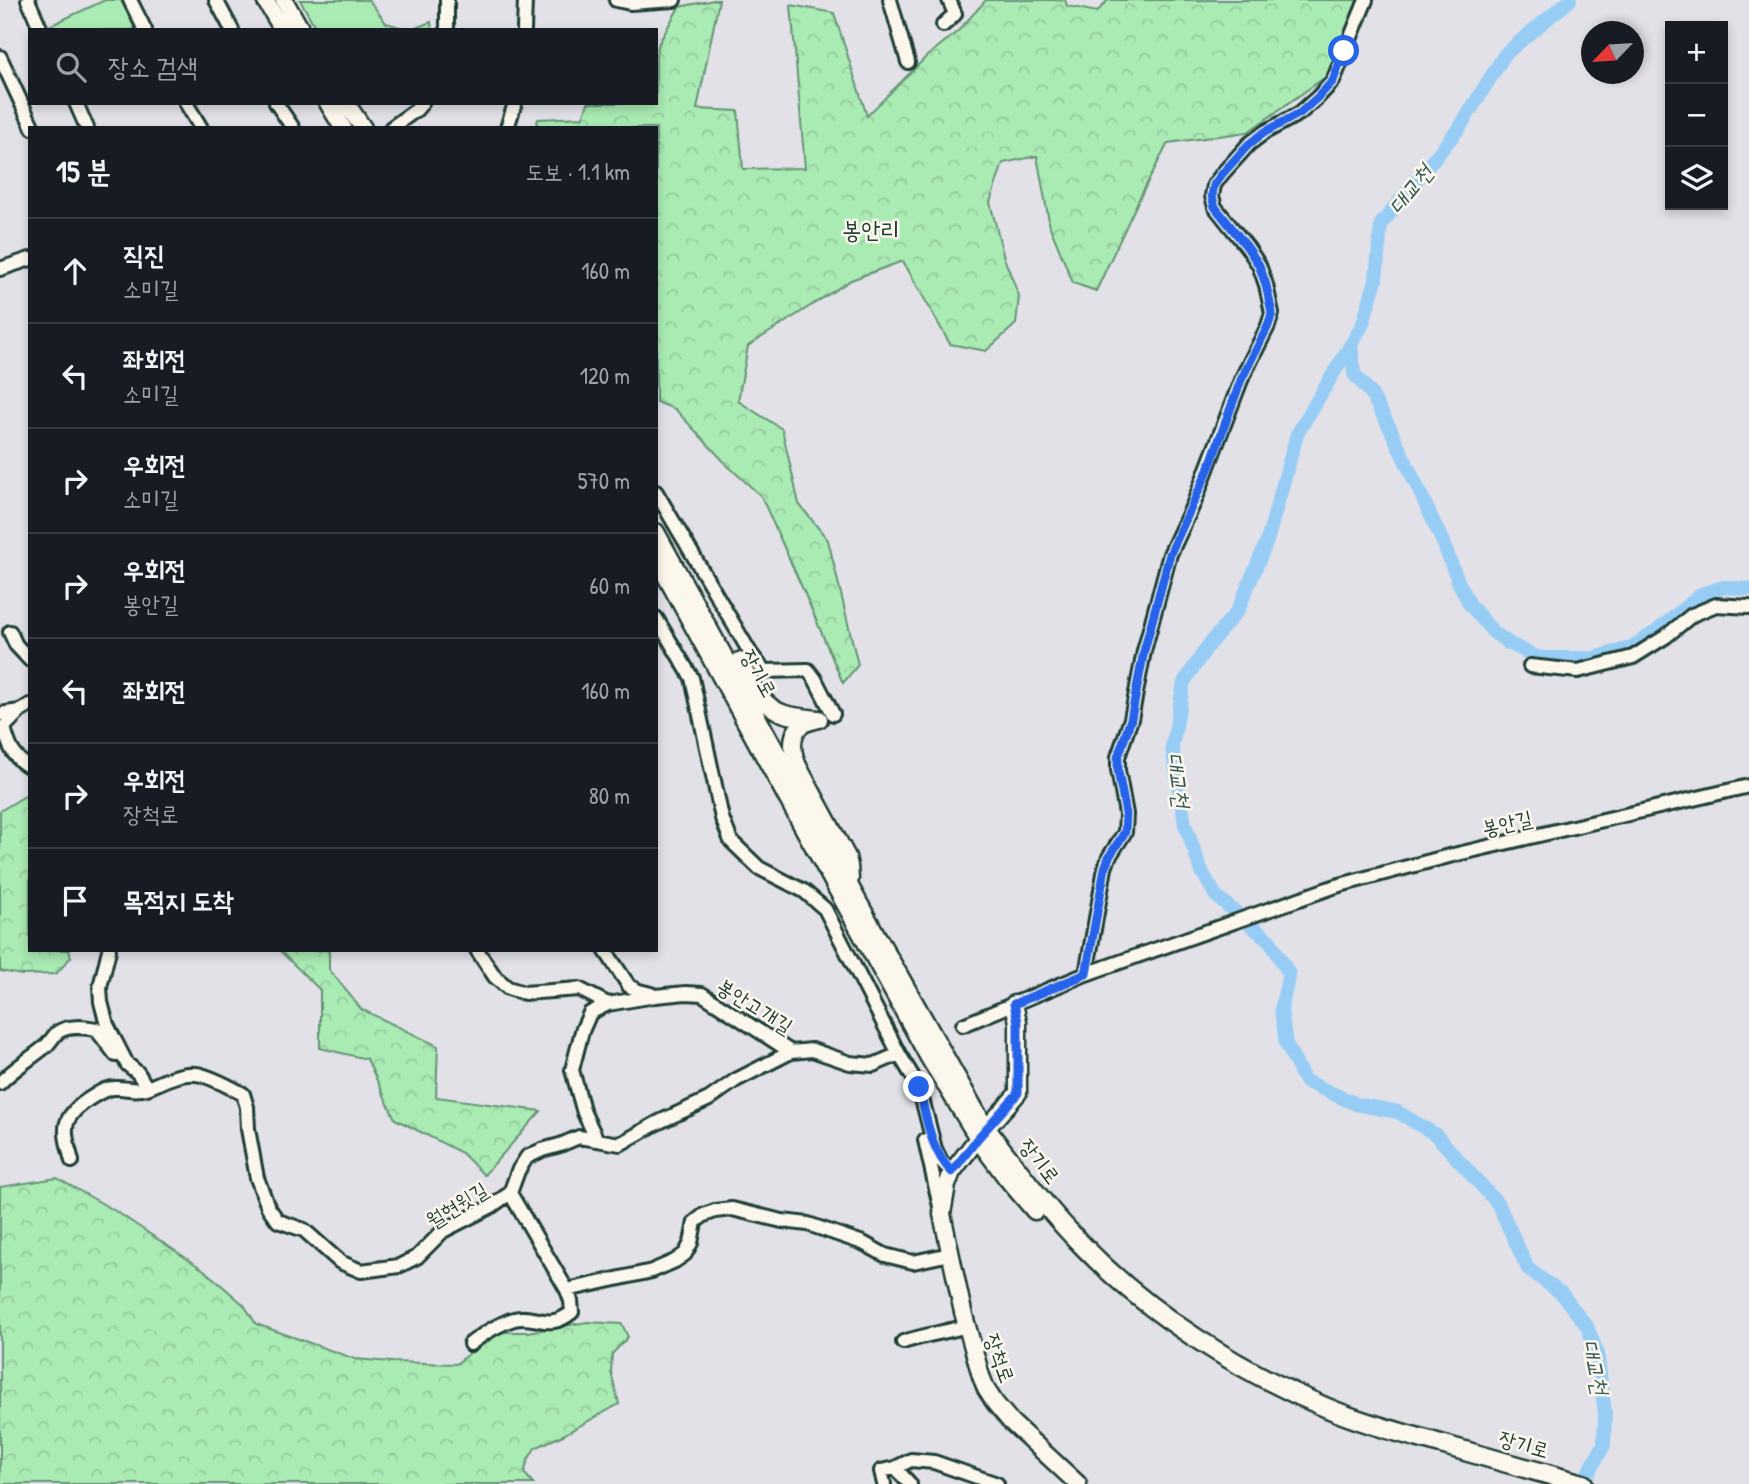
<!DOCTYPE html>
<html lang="ko">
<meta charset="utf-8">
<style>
body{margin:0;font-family:"Patrick Hand","Poor Story",sans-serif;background:#242831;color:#f1f3f6}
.controls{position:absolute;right:21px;top:21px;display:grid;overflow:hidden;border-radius:0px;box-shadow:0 4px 10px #0003}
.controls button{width:63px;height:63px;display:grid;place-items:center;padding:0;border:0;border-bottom:2px solid #363941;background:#171b24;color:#f1f3f6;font:35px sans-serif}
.compass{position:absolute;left:1581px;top:21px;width:63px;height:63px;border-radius:50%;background:#171b24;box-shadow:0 4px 10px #0003;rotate:245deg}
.stop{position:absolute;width:21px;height:21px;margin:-16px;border:5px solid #2563eb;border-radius:50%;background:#fff}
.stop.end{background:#2563eb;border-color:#fff;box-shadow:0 2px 7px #0008}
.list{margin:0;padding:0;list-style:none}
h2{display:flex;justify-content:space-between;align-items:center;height:91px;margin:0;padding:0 28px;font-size:30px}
h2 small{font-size:23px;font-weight:400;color:#9ea1a6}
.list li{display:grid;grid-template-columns:46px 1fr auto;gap:21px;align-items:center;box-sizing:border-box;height:105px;padding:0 28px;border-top:2px solid #363941}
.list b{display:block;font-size:26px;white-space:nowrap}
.list p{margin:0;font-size:23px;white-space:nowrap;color:#9ea1a6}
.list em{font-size:23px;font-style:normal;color:#9ea1a6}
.icon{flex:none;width:38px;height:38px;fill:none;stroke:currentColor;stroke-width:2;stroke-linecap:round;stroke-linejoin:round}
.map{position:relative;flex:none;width:1749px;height:1484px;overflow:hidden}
.search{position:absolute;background:#171b24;box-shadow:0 4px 10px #0003;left:28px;top:28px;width:630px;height:77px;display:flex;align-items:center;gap:18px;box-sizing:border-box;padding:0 24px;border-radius:0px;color:#9ea1a6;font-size:26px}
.panel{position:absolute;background:#171b24;box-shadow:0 4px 10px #0003;left:28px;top:126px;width:630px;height:826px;border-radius:0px}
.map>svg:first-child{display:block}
</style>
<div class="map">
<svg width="1749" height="1484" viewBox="0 0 1749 1484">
<defs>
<pattern id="forest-crowns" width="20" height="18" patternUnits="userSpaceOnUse" patternTransform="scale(1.75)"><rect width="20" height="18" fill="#aaeab3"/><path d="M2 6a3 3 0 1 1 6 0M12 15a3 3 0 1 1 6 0" fill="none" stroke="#92ca9b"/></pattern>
</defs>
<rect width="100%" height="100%" fill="#e2e1e8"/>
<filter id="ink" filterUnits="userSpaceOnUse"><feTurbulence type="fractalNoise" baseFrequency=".0143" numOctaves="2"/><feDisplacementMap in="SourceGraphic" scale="14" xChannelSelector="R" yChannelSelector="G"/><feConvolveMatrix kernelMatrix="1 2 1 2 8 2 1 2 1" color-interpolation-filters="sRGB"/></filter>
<g filter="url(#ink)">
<path fill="url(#forest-crowns)" stroke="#649474" stroke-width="2" d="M 714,0 L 719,0 L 697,109 L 738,111 L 743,169 L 805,168 L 791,5 L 834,13 L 867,116 L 927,56 L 958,31 L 986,0 L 1065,0 L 1067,6 L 1097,12 L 1108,0 L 1359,0 L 1328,75 L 1248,132 L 1168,143 L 1138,201 L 1096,291 L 1073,283 L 1050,227 L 1037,156 L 1003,163 L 990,202 L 1004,258 L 1019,296 L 1016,324 L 986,351 L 950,344 L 903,261 L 851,280 L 748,346 L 738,401 L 782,429 L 799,504 L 828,540 L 858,665 L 843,683 L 805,594 L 761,496 L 728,466 L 675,409 L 656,402 L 656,128 L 536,128 L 538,119 L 583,117 L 588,103 L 656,103 L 656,54 L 659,43 L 679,7 Z
M 30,793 L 30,950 L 69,950 L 71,957 L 56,974 L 22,975 L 0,971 L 0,811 Z
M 279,950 L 329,950 L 329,969 L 361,1009 L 438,1046 L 436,1097 L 541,1111 L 484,1175 L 462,1153 L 395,1119 L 367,1059 L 320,1048 L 320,990 Z
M 57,1178 L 117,1212 L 204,1270 L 244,1305 L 256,1324 L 355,1359 L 392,1362 L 456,1364 L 496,1332 L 528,1332 L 587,1322 L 622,1324 L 628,1337 L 612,1354 L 611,1372 L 619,1404 L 563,1435 L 535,1448 L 528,1460 L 524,1473 L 534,1484 L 0,1484 L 0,1187 Z"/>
<path fill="#aaeab3" stroke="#649474" stroke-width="2" d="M 105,0 L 121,0 L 136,30 L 48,30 L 47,27 Z
M 300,0 L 369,0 L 386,23 L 410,30 L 431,22 L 432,30 L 317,30 Z"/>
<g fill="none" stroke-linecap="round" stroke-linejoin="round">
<path stroke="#97cdf5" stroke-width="14" d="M 1570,0 L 1505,54 L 1460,127 L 1381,224 L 1376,280 L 1362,326 L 1297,434 L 1267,541 L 1238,610 L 1207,647 L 1184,682 L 1172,747 L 1185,824 L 1201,870 L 1216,896 L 1270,941 L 1289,974 L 1281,1010 L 1286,1044 L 1305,1081 L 1356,1104 L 1398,1112 L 1436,1135 L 1498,1204 L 1528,1269 L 1561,1293 L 1587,1326 L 1597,1353 L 1605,1413 L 1604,1445 L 1582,1484
M 1351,345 L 1354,374 L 1370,392 L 1391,430 L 1442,540 L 1458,581 L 1470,605 L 1493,632 L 1510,644 L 1539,658 L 1594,658 L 1630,648 L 1656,632 L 1701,594 L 1724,587 L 1749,589"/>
<g stroke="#1f3d34" stroke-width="18">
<path id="minor" d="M 28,0 L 41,30
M 130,0 L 145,30
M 216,0 L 232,30
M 616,0 L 630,3 L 674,0
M 890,0 L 908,62
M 943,25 L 955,14 L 949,0
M 447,30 L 447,0
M 524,30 L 525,0
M 0,57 L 33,128
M 76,103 L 87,128
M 186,103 L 201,128
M 276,103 L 293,128
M 391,128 L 416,110 L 422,103
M 507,128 L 515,103
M 0,269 L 30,259
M 656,492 L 751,654 L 764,671 L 808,670 L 815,679 L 833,714
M 656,618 L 692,678 L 722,818 L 731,841 L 759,868 L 804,891 L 825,909 L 899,1054 L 919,1087 L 935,1149 L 941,1161 L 952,1172
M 10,632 L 16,645 L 30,660
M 1530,666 L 1578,671 L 1633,657 L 1665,637 L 1692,615 L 1716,605 L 1749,607
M 20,711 L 4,727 C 8,744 13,759 30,767
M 0,714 L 20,711 L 30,705
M 109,950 L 100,987 L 101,1002 L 107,1025 L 127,1064 L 138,1073 L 147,1088 C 162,1082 180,1072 196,1074 C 208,1075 232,1088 243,1094 L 247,1107 L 248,1129 L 257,1178 L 268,1207 L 278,1221 L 304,1230 L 340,1262 L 361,1271 L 399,1266 L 417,1257 L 443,1231 L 492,1206 L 510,1193 L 518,1171 L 527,1157 L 542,1150 L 560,1145 L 579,1137 L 620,1144 L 657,1123 L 709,1099 L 736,1080 L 791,1052 L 812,1050 L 850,1063 L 873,1065 L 899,1054
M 477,950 L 495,977 L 508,988 L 524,993 L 579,989 L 608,1004 L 655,996 L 686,993 L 702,994 L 791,1052
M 605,950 L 629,986 L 639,991 L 651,994
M 1086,974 L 1105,868 L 1109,857 L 1125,832 L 1126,814 L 1118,770 L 1118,757 L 1131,719 L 1144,651 L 1170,554 L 1194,503 L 1241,380 L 1268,326 L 1272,313 L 1266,285 L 1259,265 L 1247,247 L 1215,207 L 1212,196 L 1214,185 L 1222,174 L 1249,144 L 1265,132 L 1300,113 L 1318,97 L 1333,81 L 1366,0
M 963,1025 L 1086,974 L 1336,886 L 1449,856 L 1749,786
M 0,1083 C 14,1068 32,1058 47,1045 C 51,1041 54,1035 58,1032 C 69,1025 84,1027 96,1029 L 116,1055
M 597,1140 L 584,1113 L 572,1070 L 582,1031 L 590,1013 L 608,1004
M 925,1140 L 941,1211
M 72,1161 C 64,1130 59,1119 89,1099 C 97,1094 105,1088 114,1088 C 128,1087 132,1092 147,1088
M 567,1290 L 652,1271 L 675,1261 L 685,1254 L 691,1243 L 695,1222 L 704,1215 L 715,1211 L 732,1209 L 782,1221 L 808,1224 L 863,1243 L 885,1255 L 913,1262 L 950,1254
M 903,1342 C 924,1335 946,1332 967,1326
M 470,1344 C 483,1334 498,1324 514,1319 C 536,1313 548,1332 572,1312 L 571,1301 L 567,1290 L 510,1193
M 895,1468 L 910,1484
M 884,1484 L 881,1471 L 895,1468 L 911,1460 L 934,1462 L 997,1484"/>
</g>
<g stroke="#1f3d34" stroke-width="21">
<path id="major" d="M 265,0 L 283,30
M 284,0 L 301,30
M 328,103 L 343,128
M 346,103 L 363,128
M 656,532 L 876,934 L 986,1129
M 656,558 L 928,1056 L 978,1138
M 739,661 C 751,682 761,707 785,714 C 796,717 808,718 819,719
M 818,719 C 813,721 806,722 802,725 C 788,735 793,756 799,768 L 847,857 L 849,866 L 850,879
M 1014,1004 L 1018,1022 L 1018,1093 L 978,1138 L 952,1172 L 947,1185 L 942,1214 L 963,1312 L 981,1376 L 986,1389 L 995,1403 L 1011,1422 L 1078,1484"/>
</g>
<g stroke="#1f3d34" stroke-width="23">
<path id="highway" d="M 986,1129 C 1017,1169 1048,1211 1084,1247 C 1150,1315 1238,1370 1325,1407 C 1362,1423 1402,1433 1441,1444 C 1488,1458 1536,1471 1583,1484
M 978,1138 L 1007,1177 L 1035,1210"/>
</g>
<use href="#minor" stroke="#fbf7ec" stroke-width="12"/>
<use href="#major" stroke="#fbf7ec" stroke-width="16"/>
<use href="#highway" stroke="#fbf7ec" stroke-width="18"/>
</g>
</g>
<g fill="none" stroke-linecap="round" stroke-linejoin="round" filter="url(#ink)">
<path stroke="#2563eb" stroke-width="9" d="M 919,1087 C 926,1116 930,1150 952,1172 L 978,1138 L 1018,1093 L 1018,1022 L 1014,1004 L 1086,974 L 1105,868 L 1109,857 L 1125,832 L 1126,814 L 1118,771 L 1118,757 L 1131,719 L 1144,651 L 1170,554 L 1209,468 L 1241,380 L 1268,326 L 1272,313 L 1266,285 L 1259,265 L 1247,247 L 1215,207 L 1212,196 L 1214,185 L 1222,174 L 1249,144 L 1265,132 L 1300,113 L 1318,97 L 1333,81 L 1344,51"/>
</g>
<g text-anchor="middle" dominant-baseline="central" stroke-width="5" stroke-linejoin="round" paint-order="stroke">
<g font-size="21" fill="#1f3d34" stroke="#fbf7ec">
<text transform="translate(759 673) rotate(61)">장기로</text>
<text transform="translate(1507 823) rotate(-13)">봉안길</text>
<text transform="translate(755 1006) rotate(32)">봉안고개길</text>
<text transform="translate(1040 1161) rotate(52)">장기로</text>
<text transform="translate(457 1205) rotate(-32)">월현윗길</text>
<text transform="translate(1000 1358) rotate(70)">장척로</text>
<text transform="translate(1524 1444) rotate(16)">장기로</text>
</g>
<g font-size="23" font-style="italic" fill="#375a5b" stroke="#fbf7ec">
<text transform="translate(1410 189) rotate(-51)">대교천</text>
<text transform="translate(1179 780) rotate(82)">대교천</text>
<text transform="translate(1596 1367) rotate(78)">대교천</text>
</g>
<g font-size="24" fill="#1f3d34" stroke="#fbf7ec">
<text x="871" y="229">봉안리</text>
</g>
</g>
</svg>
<div class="controls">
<button>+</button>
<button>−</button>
<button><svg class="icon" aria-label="layers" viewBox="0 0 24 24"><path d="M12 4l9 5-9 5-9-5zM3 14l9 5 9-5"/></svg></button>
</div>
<svg class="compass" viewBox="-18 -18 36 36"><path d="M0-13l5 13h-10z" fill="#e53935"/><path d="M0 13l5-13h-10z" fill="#9ea1a6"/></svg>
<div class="stop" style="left:1344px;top:51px"></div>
<div class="stop end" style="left:919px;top:1087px"></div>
<div class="search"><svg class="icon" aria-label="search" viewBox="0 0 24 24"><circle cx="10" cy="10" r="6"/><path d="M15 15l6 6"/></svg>장소 검색</div>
<section class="panel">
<h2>15 분<small>도보 · 1.1 km</small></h2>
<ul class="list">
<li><svg class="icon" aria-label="ahead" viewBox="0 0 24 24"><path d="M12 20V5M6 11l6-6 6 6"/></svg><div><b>직진</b><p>소미길</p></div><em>160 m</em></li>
<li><svg class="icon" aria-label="left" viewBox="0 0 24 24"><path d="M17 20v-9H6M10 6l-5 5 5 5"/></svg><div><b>좌회전</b><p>소미길</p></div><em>120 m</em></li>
<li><svg class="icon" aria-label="right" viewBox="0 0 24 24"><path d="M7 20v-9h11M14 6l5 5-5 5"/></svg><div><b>우회전</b><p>소미길</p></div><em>570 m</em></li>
<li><svg class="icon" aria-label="right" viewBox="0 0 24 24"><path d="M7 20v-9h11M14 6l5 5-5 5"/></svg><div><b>우회전</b><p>봉안길</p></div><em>60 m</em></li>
<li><svg class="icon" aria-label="left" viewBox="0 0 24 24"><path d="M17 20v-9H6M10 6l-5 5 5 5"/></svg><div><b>좌회전</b></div><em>160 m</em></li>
<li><svg class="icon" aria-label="right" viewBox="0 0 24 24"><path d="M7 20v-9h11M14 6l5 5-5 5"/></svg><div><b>우회전</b><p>장척로</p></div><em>80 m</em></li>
<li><svg class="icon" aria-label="arrive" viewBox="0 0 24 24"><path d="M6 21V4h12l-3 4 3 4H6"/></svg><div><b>목적지 도착</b></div></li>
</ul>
</section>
</div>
